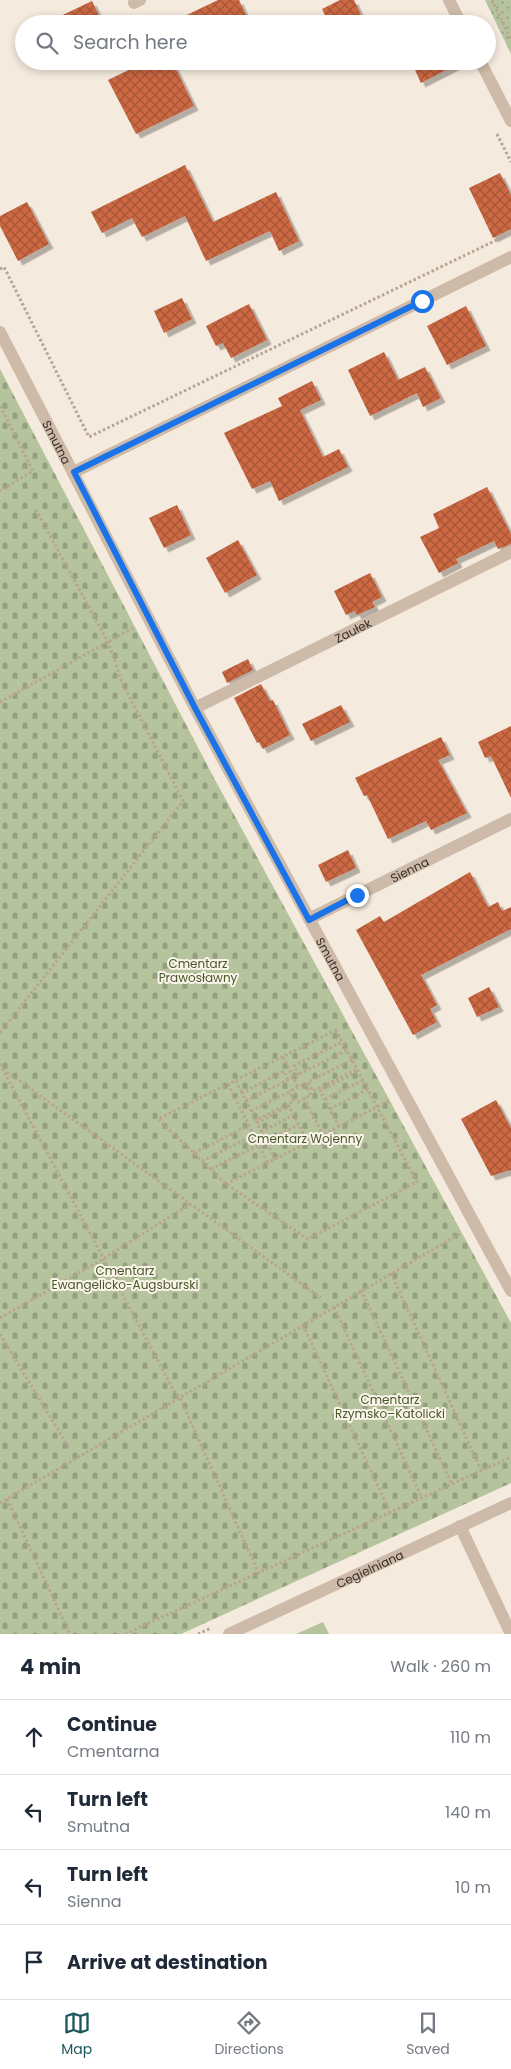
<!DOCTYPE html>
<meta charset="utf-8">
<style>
body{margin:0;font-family:Poppins,sans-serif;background:#f2f2f3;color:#1f2937}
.stop{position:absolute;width:15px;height:15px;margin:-11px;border:4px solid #1a73e8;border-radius:50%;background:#fff}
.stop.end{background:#1a73e8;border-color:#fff;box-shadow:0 1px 5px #0008}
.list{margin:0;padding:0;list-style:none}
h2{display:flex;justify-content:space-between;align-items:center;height:65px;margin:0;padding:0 20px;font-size:21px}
h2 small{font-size:16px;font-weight:400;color:#747a83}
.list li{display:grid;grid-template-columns:32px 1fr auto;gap:15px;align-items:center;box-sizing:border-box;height:75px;padding:0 20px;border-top:1px solid #e0e1e3}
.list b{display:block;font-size:19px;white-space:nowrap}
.list p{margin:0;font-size:16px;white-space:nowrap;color:#747a83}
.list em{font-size:16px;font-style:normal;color:#747a83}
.icon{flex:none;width:28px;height:28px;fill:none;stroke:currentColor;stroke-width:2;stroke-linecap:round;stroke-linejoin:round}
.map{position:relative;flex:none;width:511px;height:1634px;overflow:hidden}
.search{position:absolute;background:#fff;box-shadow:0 2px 8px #0003;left:15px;right:15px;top:15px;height:55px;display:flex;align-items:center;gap:12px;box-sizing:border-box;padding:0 18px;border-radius:28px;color:#747a83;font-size:19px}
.sheet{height:365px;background:#fff}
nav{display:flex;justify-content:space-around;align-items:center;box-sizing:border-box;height:70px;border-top:1px solid #e0e1e3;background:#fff;font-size:14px;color:#747a83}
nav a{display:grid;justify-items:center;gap:2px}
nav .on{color:#1c575d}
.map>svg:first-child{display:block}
</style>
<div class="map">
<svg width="511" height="1634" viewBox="0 0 511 1634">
<defs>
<pattern id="cemetery-stones" width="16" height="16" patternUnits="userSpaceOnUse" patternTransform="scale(1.25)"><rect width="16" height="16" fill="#b5c49c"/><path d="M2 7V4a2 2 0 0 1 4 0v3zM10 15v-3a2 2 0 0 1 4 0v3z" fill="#94a07f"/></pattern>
<pattern id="garden-dots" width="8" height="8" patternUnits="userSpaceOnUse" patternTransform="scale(1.25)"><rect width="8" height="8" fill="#b5c49c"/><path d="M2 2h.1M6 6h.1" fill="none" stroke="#94a07f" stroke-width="1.8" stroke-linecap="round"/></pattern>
<pattern id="building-cross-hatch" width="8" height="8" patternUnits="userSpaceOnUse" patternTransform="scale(1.25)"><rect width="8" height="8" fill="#cc6843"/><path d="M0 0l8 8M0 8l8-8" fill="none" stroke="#a75638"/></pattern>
<filter id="shadow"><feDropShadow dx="4.5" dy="4.5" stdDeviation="0" flood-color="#0004"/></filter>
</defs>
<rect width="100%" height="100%" fill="#f4eadd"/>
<path fill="#b5c49c" d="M 323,1622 L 329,1634 L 296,1634 Z"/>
<path fill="url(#cemetery-stones)" d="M 0,369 L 214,778 L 511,1323 L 511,1483 L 181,1634 L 0,1634 Z"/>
<path fill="url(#garden-dots)" d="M 485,0 L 511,0 L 511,54 Z"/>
<path fill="url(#building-cross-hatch)" filter="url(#shadow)" d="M 218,0 L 239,0 L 250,24 L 168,24 Z
M 340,0 L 354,0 L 365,24 L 329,24 L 322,9 Z
M 92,1 L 103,24 L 44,24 Z
M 147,61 L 172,61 L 194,106 L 136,134 L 108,80 Z
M 411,61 L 464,61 L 421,83 Z
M 185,165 L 213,222 L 276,192 L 299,241 L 279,251 L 270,231 L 206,261 L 185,216 L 142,237 L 132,218 L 102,233 L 91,212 Z
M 500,173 L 511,195 L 511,229 L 493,238 L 469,188 Z
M 27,202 L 49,244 L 18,261 L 0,226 L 0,216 Z
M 182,298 L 192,319 L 164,333 L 154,311 Z
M 249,304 L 267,340 L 231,358 L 223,343 L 216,346 L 206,326 Z
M 466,306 L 486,346 L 447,365 L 427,326 Z
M 384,352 L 398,380 L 425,367 L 441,398 L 423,407 L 417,393 L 370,416 L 348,370 Z
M 312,381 L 321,400 L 300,410 L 323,457 L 339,449 L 348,467 L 279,501 L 270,481 L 252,489 L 224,433 L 282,406 L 278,398 Z
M 487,487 L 511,534 L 511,544 L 498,549 L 494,541 L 456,559 L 458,563 L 439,573 L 420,537 L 439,528 L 433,514 Z
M 177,505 L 191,535 L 164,548 L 149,518 Z
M 238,540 L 257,575 L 225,593 L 206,558 Z
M 370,573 L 382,597 L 372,602 L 375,607 L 357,615 L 355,611 L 346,615 L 334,591 Z
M 248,659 L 253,670 L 227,683 L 222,672 Z
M 261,684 L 270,701 L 273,700 L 290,735 L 263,749 L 259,742 L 257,743 L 234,698 Z
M 341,705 L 350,722 L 311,741 L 302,724 Z
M 511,726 L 511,798 L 491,756 L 485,758 L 478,742 Z
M 441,737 L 450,755 L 438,760 L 467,813 L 431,830 L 426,821 L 388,839 L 367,795 L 364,796 L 355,778 Z
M 348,850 L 356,868 L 326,882 L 318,865 Z
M 470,872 L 488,907 L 498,902 L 502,911 L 511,907 L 511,929 L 421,975 L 437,1005 L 430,1009 L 437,1022 L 413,1035 L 356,930 L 380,916 L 384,922 Z
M 489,987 L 499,1007 L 477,1017 L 468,998 Z
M 496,1100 L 511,1128 L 511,1170 L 491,1176 L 461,1119 Z"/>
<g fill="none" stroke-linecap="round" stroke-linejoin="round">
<path stroke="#b9a492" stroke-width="3" stroke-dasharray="2.5 2.5" stroke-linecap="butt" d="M 492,0 L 511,40
M 497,134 L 511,162
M 0,269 L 4,267 L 89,437 L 511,233
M 0,406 L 33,471 L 0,491
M 0,702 L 133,628
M 336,1030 L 417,1182 L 308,1239 L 226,1184 L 158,1119 Z
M 0,1033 L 183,801 L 122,682 L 108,642 L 35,508
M 283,1057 L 298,1087
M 352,1060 L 308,1082 L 313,1091 L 357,1069
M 0,1064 L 175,1393 L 180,1398 L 259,1574
M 3,1069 L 321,1298
M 299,1075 L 294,1066 L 342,1042
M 236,1081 L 242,1093
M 228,1084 L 268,1163
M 305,1084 L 311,1095 L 298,1102 L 292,1090 Z
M 304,1098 L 323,1135
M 325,1099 L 363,1080
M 246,1101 L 347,1050
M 330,1109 L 368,1089
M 251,1111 L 289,1092 L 294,1101 L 256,1120 L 242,1093 L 284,1071 L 288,1080
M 339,1127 L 320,1091 L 358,1071
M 261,1132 L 293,1115
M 266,1141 L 298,1125
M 194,1153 L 249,1125
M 275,1159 L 257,1123 L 289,1106 L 308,1143
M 202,1161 L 254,1135
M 211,1169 L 259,1145
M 226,1184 L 389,1101
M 391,1273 L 481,1470
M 361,1290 L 452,1484
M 334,1307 L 422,1498
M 0,1318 L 103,1259 L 190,1204
M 303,1325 L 390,1512
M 0,1334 L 69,1448
M 7,1499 L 70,1634
M 0,1503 L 461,1233
M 125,1634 L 511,1457
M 198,1634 L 211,1628"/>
<g stroke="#cdbaa8" stroke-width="12">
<path d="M 449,0 L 461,24"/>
<path d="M 134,3 L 140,0"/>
<path d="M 480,61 L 511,121"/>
<path id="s1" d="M 0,332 L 195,708 L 511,1291"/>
<path d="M 74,472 L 511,257"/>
<path id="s2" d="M 195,708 L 511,552"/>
<path id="s3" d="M 309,919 L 511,819"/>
<path d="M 460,1526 L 511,1634"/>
<path id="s4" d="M 229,1634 L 511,1503"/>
</g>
</g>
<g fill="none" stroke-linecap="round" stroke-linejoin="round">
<path stroke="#1a73e8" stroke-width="6" d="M 357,895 L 309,920 L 195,708 L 74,472 L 422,301"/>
</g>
<g text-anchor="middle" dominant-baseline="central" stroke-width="4" stroke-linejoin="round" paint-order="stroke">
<g font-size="12" fill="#392e29" stroke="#fbf4ea">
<text stroke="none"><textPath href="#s1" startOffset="124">Smutna</textPath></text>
<text stroke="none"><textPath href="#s2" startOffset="176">Zaułek</textPath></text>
<text stroke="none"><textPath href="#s3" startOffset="112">Sienna</textPath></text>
<text stroke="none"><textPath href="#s1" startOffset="709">Smutna</textPath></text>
<text stroke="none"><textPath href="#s4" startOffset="155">Cegielniana</textPath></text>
</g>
<g font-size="12" fill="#47592b" stroke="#fbf4ea">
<text x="198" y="963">Cmentarz<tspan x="198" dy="14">Prawosławny</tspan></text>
<text x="305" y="1138">Cmentarz Wojenny</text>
<text x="125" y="1270">Cmentarz<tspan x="125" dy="14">Ewangelicko-Augsburski</tspan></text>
<text x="390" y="1399">Cmentarz<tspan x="390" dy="14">Rzymsko–Katolicki</tspan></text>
</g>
</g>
</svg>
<div class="stop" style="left:422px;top:301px"></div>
<div class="stop end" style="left:357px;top:895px"></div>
<div class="search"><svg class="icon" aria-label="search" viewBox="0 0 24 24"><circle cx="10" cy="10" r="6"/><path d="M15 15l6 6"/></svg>Search here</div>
</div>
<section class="sheet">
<h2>4 min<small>Walk · 260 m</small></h2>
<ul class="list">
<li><svg class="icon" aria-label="ahead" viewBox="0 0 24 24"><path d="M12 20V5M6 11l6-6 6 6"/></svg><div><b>Continue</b><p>Cmentarna</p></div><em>110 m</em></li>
<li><svg class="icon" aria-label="left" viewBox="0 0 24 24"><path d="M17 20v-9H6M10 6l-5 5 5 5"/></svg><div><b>Turn left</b><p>Smutna</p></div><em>140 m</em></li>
<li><svg class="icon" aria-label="left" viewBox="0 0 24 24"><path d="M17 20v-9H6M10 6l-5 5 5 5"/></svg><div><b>Turn left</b><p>Sienna</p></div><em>10 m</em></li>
<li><svg class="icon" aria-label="arrive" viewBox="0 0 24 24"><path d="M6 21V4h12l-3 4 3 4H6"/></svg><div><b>Arrive at destination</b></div></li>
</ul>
</section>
<nav>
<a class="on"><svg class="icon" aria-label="map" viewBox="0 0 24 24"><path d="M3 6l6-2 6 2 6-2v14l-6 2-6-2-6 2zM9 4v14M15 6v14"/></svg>Map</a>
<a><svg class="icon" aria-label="directions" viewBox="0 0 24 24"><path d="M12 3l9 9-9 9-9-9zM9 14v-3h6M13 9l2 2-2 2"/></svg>Directions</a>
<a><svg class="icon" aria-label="saved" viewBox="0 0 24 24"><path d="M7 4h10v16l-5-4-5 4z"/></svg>Saved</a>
</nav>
